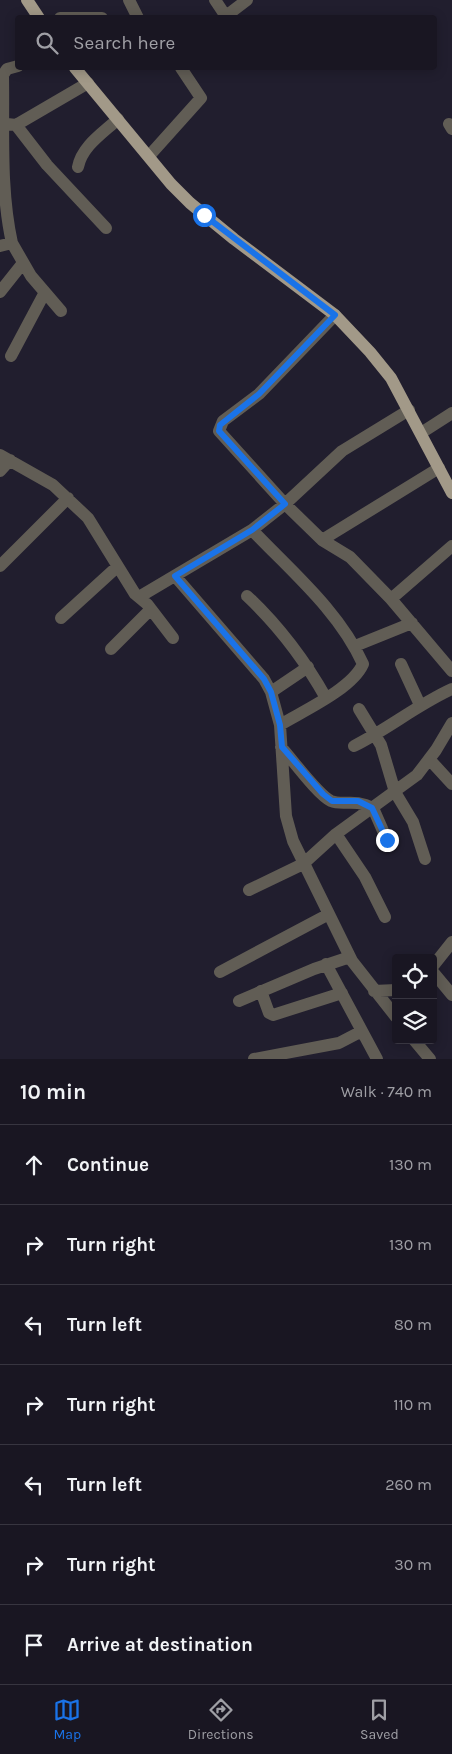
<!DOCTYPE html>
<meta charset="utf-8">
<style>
body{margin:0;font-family:Karla,sans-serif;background:#221f2a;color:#f1f3f6}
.controls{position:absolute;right:15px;bottom:15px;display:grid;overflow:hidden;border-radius:5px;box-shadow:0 2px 12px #0003}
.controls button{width:45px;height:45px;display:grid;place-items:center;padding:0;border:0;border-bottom:1px solid #373540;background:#191622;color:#f1f3f6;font:25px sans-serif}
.stop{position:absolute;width:15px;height:15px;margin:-11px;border:4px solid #1a73e8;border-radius:50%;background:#fff}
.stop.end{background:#1a73e8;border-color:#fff;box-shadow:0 1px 5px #0008}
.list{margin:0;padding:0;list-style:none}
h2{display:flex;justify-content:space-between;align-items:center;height:65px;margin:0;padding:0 20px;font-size:21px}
h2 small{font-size:16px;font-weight:400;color:#9f9fa5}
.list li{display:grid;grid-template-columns:32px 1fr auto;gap:15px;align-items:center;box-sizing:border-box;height:80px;padding:0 20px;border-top:1px solid #373540}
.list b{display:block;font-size:19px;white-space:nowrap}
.list em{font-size:16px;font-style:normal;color:#9f9fa5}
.icon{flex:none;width:28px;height:28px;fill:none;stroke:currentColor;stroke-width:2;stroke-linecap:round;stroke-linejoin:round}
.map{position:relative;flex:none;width:452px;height:1059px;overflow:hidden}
.search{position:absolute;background:#191622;box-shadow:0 2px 12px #0003;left:15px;right:15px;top:15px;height:55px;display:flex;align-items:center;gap:12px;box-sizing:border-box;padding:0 18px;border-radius:5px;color:#9f9fa5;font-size:19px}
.sheet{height:625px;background:#191622}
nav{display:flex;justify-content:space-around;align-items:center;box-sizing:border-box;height:70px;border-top:1px solid #373540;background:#191622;font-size:14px;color:#9f9fa5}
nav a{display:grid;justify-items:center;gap:2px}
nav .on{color:#1a73e8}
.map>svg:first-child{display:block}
</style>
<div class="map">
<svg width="452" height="1059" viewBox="0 0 452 1059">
<rect width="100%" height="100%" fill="#211e2e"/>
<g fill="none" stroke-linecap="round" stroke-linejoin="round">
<path stroke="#615d55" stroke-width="12" d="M 129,0 L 138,18
M 215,0 L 227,18
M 226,16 L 247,0
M 60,18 L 102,18
M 7,124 L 16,125 L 88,83
M 449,124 L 452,129
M 16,125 L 47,165 L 106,228
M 149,156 L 201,98 L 181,68
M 78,167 C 82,146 103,133 118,119
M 12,243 L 31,276 L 61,311
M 0,246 L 12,243 C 0,189 4,131 3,75 L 7,69 L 18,66
M 0,292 L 23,263
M 335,315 L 259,394 L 223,421 L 219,431 L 285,504 L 322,540 L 350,557 L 391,599 L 452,671
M 11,356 L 44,294
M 421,433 L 452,413
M 0,455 L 53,485 L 88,518 L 135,594 L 147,604 L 173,638
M 0,471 L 10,460
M 252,530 C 292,572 339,611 363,664 C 352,689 303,711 280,725
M 322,540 L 439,468
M 0,566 L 68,498
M 175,576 L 264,679 L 271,692 L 280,725 L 286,816 L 293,841 L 352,961 L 396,1017
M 247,596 C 280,627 304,659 326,698
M 139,597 L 252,530 L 285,504 L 342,451 L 409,410
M 391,599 L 452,546
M 61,618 L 117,567
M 355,646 L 412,623
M 111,649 L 151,609
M 401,664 L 420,705
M 271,692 L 308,667
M 359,709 L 381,745 L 395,792 L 413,822 L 425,859
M 354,746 C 388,729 417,705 452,689
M 281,747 C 292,759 318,795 331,801 C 343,806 354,798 373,808 L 387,840
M 429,759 L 452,784
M 336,834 L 365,877 L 385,917
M 249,890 L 303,864 L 336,834 L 417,775 L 436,750 L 452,723
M 326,964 L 377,1059
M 433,966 L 452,942
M 220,972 L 329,914
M 433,972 L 452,995
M 261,991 L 269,1013 L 273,1015 L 342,993
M 374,991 L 396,990
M 239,1001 L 314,969 L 350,957
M 414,1040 L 430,1059
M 254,1059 L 339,1043 L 362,1031"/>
<path stroke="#a29988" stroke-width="12" d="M 27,0 L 39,18
M 75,68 L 171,184 L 190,203 L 234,239 L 335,315 L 370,352 L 391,378 L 452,493"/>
</g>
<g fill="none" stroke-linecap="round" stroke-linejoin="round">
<path stroke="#1a73e8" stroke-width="6" d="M 204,215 L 335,315 L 259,394 L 220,425 L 219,431 L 285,504 L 252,530 L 175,576 L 264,679 L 271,692 L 280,725 L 282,747 L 323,794 L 332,801 L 358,801 L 372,808 L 387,840"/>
</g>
</svg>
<div class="controls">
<button><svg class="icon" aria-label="locate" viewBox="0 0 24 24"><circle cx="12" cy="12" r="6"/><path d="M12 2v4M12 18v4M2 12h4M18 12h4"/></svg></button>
<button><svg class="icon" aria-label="layers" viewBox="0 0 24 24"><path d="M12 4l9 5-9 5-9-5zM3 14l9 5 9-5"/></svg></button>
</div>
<div class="stop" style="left:204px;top:215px"></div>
<div class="stop end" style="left:387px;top:840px"></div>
<div class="search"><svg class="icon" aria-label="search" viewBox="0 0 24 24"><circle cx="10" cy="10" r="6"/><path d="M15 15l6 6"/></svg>Search here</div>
</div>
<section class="sheet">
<h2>10 min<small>Walk · 740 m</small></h2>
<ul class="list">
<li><svg class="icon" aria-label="ahead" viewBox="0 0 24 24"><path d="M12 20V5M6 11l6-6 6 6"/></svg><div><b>Continue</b></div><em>130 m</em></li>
<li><svg class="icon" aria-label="right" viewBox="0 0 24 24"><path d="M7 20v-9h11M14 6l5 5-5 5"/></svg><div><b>Turn right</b></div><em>130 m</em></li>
<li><svg class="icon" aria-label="left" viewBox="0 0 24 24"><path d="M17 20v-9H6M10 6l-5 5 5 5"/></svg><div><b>Turn left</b></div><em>80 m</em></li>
<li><svg class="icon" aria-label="right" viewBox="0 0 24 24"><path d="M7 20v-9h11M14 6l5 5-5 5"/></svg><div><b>Turn right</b></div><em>110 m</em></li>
<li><svg class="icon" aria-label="left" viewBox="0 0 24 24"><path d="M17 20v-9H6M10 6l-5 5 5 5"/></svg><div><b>Turn left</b></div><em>260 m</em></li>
<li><svg class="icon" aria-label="right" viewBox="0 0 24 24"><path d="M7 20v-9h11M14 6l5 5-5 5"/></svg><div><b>Turn right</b></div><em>30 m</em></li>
<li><svg class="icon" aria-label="arrive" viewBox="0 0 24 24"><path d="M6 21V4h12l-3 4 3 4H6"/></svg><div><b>Arrive at destination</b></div></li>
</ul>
</section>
<nav>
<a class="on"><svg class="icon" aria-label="map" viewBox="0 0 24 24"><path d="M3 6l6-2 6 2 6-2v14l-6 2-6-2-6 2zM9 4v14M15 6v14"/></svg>Map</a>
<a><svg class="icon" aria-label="directions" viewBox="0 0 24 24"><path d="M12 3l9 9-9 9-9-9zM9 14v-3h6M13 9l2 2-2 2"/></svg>Directions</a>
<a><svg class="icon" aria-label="saved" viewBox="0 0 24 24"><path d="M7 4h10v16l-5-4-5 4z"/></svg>Saved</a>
</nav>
